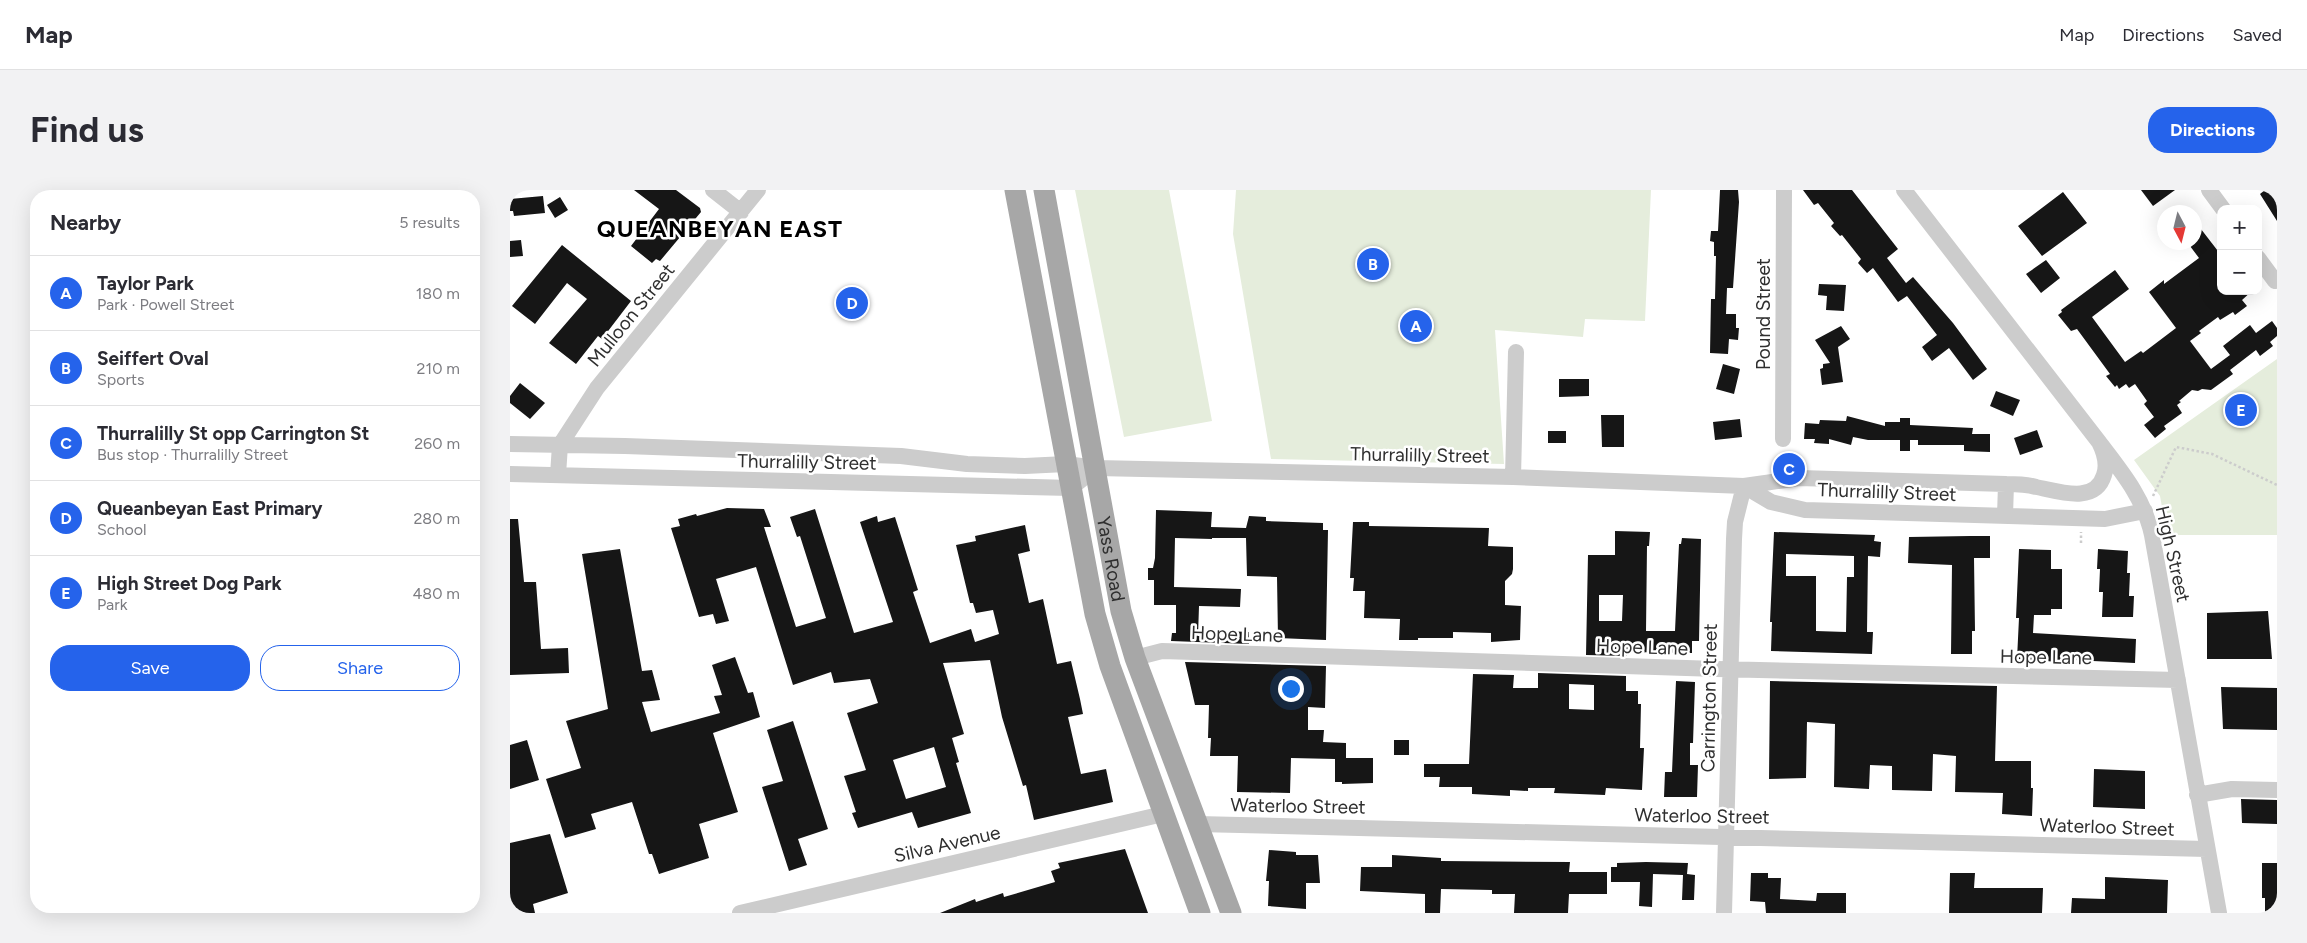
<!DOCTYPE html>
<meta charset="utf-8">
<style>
body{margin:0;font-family:Figtree,sans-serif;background:#f2f2f3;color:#2b2b33}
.controls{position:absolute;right:15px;top:15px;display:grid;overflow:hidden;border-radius:10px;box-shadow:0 5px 20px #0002}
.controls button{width:45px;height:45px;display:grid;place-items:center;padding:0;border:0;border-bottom:1px solid #e1e1e2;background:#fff;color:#2b2b33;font:25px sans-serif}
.compass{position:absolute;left:1647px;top:15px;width:45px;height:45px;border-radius:50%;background:#fff;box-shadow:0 5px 20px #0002;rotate:173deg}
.you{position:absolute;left:780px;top:498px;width:18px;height:18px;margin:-12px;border:4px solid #fff;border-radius:50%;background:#1a73e8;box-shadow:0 0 0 8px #1a73e833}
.badge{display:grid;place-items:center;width:32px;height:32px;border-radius:50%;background:#2563eb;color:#fff;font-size:16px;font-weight:700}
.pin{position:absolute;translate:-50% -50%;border:2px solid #fff;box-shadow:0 1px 5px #0006}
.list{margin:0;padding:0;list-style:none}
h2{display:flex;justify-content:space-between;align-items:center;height:65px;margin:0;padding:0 20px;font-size:21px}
h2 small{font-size:16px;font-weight:400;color:#7c7c81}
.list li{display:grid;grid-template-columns:32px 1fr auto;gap:15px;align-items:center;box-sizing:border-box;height:75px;padding:0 20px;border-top:1px solid #e1e1e2}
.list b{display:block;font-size:19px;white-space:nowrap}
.list p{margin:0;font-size:16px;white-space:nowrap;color:#7c7c81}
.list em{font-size:16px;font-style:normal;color:#7c7c81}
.actions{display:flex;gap:10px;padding:15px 20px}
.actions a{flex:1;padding:11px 0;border:1px solid #2563eb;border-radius:20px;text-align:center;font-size:18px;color:#2563eb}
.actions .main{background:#2563eb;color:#fff}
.map{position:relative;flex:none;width:1767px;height:723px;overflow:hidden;border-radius:20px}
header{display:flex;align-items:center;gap:30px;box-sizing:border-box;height:70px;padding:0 25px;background:#fff;border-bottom:1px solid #e1e1e2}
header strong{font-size:24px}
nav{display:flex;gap:28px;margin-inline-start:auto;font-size:18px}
.intro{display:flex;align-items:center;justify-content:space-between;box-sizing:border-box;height:120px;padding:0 30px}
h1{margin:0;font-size:35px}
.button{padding:12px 22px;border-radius:20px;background:#2563eb;color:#fff;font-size:18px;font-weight:700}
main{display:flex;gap:30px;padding:0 30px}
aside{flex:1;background:#fff;border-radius:20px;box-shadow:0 5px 20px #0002}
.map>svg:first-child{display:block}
</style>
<header>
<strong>Map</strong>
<nav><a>Map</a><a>Directions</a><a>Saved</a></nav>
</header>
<div class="intro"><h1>Find us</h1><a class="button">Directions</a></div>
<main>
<aside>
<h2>Nearby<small>5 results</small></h2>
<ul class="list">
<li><span class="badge">A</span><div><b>Taylor Park</b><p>Park · Powell Street</p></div><em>180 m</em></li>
<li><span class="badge">B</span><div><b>Seiffert Oval</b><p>Sports</p></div><em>210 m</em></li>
<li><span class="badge">C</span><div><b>Thurralilly St opp Carrington St</b><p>Bus stop · Thurralilly Street</p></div><em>260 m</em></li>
<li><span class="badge">D</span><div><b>Queanbeyan East Primary</b><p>School</p></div><em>280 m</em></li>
<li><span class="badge">E</span><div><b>High Street Dog Park</b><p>Park</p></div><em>480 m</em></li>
</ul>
<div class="actions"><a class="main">Save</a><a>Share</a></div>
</aside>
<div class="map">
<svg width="1767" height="723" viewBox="0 0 1767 723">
<rect width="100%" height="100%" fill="#fff"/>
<path fill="#e5eddc" d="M 565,0 L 659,0 L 702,231 L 614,247 Z
M 726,0 L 1141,0 L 1135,131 L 1075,129 L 1073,147 L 985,140 L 994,274 L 761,269 L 723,44 Z
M 1767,169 L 1767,345 L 1657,345 L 1650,306 L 1624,270 Z"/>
<path fill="#161616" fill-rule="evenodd" d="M 124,0 L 166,0 L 190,18 L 191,22 L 150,71 L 146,69 L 142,73 L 121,56 L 149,19 Z
M 1210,0 L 1228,0 L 1229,12 L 1223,98 L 1217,98 L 1216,124 L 1226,124 L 1226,138 L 1229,138 L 1228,150 L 1219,149 L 1218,164 L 1200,163 L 1201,109 L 1205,109 L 1206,66 L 1204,66 L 1204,52 L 1200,51 L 1201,41 L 1208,41 Z
M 1293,0 L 1342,0 L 1388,59 L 1377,68 L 1396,93 L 1403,87 L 1443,133 L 1477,179 L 1463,190 L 1439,158 L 1422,171 L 1412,157 L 1427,145 L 1397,106 L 1388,112 L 1363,78 L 1357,83 L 1348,73 L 1351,69 L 1332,45 L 1330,46 L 1321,36 L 1324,33 L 1308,13 L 1304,15 Z
M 1631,0 L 1665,0 L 1643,16 Z
M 1755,0 L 1767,0 L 1767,31 L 1750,4 Z
M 1553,2 L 1577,33 L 1532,66 L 1508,36 Z
M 33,6 L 35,23 L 4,26 L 3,21 L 0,21 L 0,9 Z
M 50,7 L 58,20 L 45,28 L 37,15 Z
M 1684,30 L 1711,65 L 1711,101 L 1742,101 L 1732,110 L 1737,116 L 1725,125 L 1723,122 L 1710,130 L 1708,127 L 1689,141 L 1691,143 L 1680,151 L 1701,179 L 1720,165 L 1713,156 L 1740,135 L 1746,143 L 1762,131 L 1767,138 L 1767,146 L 1760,152 L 1763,156 L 1750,166 L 1746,160 L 1720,180 L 1723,184 L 1701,200 L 1692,199 L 1688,201 L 1682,200 L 1669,211 L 1671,212 L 1667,215 L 1672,223 L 1654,236 L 1656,239 L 1645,248 L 1634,235 L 1644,227 L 1634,214 L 1637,211 L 1625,194 L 1619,198 L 1616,194 L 1609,199 L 1607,195 L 1605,197 L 1596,186 L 1600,184 L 1567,139 L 1561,141 L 1548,125 L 1552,122 L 1551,120 L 1605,80 L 1619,99 L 1582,127 L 1615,172 L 1631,161 L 1633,163 L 1666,138 L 1639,102 L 1654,90 L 1654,94 L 1689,68 L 1677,52 L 1684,52 Z
M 11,50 L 13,66 L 0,67 L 0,51 Z
M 52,55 L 121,111 L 92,149 L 88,146 L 66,174 L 39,153 L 77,109 L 57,93 L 25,134 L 2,116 Z
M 1536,70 L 1550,88 L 1531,103 L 1516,84 Z
M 1309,94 L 1336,95 L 1334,121 L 1316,120 L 1317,106 L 1308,105 Z
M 1331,136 L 1340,149 L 1328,157 L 1333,192 L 1312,195 L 1310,179 L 1313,178 L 1313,174 L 1320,173 L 1305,150 Z
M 1213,174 L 1230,179 L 1224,204 L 1206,199 Z
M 1049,189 L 1079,189 L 1079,206 L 1049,207 Z
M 10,193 L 35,213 L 20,229 L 0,213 L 0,206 Z
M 1486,201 L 1510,210 L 1503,226 L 1480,216 Z
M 1091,225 L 1114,225 L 1114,257 L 1092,257 Z
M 1337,226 L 1375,236 L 1375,232 L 1390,232 L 1390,228 L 1400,228 L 1400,235 L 1463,238 L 1462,244 L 1480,244 L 1480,262 L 1454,261 L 1454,255 L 1408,255 L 1408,250 L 1400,250 L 1400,261 L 1390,261 L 1390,250 L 1358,250 L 1343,247 L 1341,255 L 1319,249 L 1319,254 L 1304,253 L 1305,249 L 1294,249 L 1295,233 L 1309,234 L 1310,230 L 1336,231 Z
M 1230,229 L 1232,247 L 1205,250 L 1203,232 Z
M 1527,240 L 1533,257 L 1510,265 L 1504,248 Z
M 1038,241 L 1056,241 L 1056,253 L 1038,253 Z
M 217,318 L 254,319 L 261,337 L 254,337 L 286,437 L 316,428 L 290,346 L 287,347 L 280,327 L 305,319 L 344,443 L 383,432 L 350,332 L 367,326 L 368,332 L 385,327 L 408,400 L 403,402 L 420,453 L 461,439 L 465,452 L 489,444 L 483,420 L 466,423 L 463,413 L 460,413 L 446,355 L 466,351 L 465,346 L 515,335 L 520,361 L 508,364 L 519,413 L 533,409 L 547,474 L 561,471 L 570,509 L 573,524 L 558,527 L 571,584 L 596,579 L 603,612 L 524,630 L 516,595 L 513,596 L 492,527 L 480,470 L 433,473 L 454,544 L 442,548 L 449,572 L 446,573 L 461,623 L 408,638 L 402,622 L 348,638 L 342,623 L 346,622 L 334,586 L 356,580 L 337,523 L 368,513 L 360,489 L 324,493 L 321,482 L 283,495 L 246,377 L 206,389 L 219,431 L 206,434 L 203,424 L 189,427 L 161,338 L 170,336 L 168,329 L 186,324 L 187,326 ZM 424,557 L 436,597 L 396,609 L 383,570 Z
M 646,320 L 702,322 L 701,337 L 736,338 L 739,326 L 756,327 L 756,331 L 813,333 L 813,340 L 818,340 L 816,450 L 768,448 L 767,387 L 737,386 L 736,348 L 702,348 L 702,349 L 665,348 L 664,397 L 731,399 L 730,417 L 689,416 L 688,446 L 715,447 L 715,441 L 739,442 L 739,454 L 661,451 L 662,443 L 666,443 L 666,415 L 644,415 L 644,390 L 638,390 L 638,378 L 643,378 L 645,368 Z
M 0,329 L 8,329 L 14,392 L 26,392 L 31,459 L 58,458 L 59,483 L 0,485 Z
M 843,332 L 859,332 L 859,336 L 979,338 L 978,356 L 1003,357 L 1003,379 L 1002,384 L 995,391 L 995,415 L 1011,416 L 1010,450 L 981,452 L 981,443 L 943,442 L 943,448 L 908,448 L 908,450 L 889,450 L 890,429 L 854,428 L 855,401 L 843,401 L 844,388 L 840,388 Z
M 1105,341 L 1140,342 L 1139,356 L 1137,356 L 1136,441 L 1165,441 L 1169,354 L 1171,354 L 1172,348 L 1191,349 L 1189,451 L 1182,451 L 1182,463 L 1117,462 L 1117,466 L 1076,465 L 1078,365 L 1105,365 ZM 1089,405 L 1113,405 L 1112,431 L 1089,431 Z
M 1264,342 L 1365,345 L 1364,351 L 1371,352 L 1370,367 L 1358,366 L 1357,442 L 1363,442 L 1362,464 L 1261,461 L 1262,432 L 1260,432 ZM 1276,364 L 1344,366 L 1344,387 L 1337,387 L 1336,442 L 1306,441 L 1306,386 L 1276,386 Z
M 1460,346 L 1480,346 L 1480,368 L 1464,368 L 1465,441 L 1462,441 L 1462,464 L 1441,464 L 1442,375 L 1398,373 L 1399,347 Z
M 110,359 L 132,481 L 142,480 L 150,510 L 132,512 L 141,542 L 210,523 L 204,506 L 212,505 L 202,475 L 225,467 L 238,503 L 243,502 L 250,527 L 203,543 L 228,622 L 189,634 L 199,668 L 149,684 L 142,664 L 139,664 L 122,612 L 81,624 L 86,639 L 55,648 L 36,589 L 71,578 L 56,531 L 98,519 L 72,364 Z
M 1509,359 L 1541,360 L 1541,379 L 1552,379 L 1552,419 L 1541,419 L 1541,425 L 1524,425 L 1523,443 L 1626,449 L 1625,473 L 1562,470 L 1562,473 L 1507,469 L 1509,428 L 1506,428 Z
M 1588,359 L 1618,361 L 1617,383 L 1620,383 L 1619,406 L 1624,406 L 1623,427 L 1592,427 L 1593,402 L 1589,402 L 1590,379 L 1587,379 Z
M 1758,421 L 1762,469 L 1697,469 L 1697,423 Z
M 675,472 L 816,476 L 815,518 L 798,517 L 798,540 L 814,540 L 813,552 L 836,553 L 836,568 L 863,568 L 863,593 L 832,594 L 832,592 L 825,592 L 825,569 L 781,568 L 780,603 L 727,602 L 728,566 L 700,566 L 701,548 L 698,548 L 699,515 L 685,515 Z
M 1028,483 L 1116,486 L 1116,501 L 1128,501 L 1128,514 L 1131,514 L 1130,558 L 1134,558 L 1132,600 L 1096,598 L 1095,605 L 1044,603 L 1045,598 L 1018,598 L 1018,601 L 1000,600 L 1000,606 L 962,604 L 962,597 L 929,597 L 930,587 L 914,587 L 914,574 L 959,574 L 963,484 L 1004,485 L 1003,498 L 1028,498 ZM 1059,494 L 1084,495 L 1084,520 L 1059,519 Z
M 1166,491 L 1185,492 L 1183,553 L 1180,553 L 1180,575 L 1188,575 L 1187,607 L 1154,607 L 1155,582 L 1162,582 Z
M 1260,491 L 1487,496 L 1485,571 L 1521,571 L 1521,598 L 1523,598 L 1522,626 L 1492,624 L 1493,603 L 1445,602 L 1446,566 L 1423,564 L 1422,601 L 1382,600 L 1382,576 L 1360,575 L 1359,599 L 1324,597 L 1325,534 L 1297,532 L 1296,588 L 1259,589 Z
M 1711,497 L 1767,498 L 1767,540 L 1713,539 Z
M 283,531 L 318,639 L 288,649 L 297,675 L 279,681 L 252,597 L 273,591 L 257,540 Z
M 17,550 L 29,590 L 0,599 L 0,555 Z
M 884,550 L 899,550 L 899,565 L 884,565 Z
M 1584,579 L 1635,581 L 1635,619 L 1583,617 Z
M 1731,609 L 1767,610 L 1767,634 L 1732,633 Z
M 40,644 L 58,703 L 23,714 L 25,723 L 0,723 L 0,653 Z
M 615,659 L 638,723 L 430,723 L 465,709 L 466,712 L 493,703 L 494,707 L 545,692 L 541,681 L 550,678 L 548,673 Z
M 759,660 L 786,662 L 786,665 L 808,665 L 810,693 L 796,693 L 796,719 L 758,716 L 759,691 L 756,691 Z
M 882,665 L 931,668 L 931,671 L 1060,672 L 1059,682 L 1097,682 L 1097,704 L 1059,704 L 1058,723 L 1004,723 L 1005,704 L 982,704 L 982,700 L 931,699 L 930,723 L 915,723 L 915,704 L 850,701 L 851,677 L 882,677 Z
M 1136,672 L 1178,673 L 1177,684 L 1185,685 L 1184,710 L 1172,710 L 1173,685 L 1143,684 L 1142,717 L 1129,716 L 1130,692 L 1101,692 L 1101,677 L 1107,677 L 1107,673 Z
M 1752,673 L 1767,673 L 1767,723 L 1755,723 L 1755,708 L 1752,708 Z
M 1241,683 L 1258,683 L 1258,688 L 1271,688 L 1270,709 L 1306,711 L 1307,703 L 1336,703 L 1336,723 L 1256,723 L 1255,712 L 1240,711 Z
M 1440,683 L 1465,683 L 1464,698 L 1533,698 L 1532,723 L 1439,723 Z
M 1595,687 L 1658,690 L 1657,723 L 1561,723 L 1562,708 L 1595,709 Z"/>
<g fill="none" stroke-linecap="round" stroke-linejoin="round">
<path stroke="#ccc" stroke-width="2.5" stroke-dasharray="2.5 2.5" stroke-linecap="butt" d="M 1643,306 L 1666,257 L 1702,264 L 1767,295
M 1571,353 L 1571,342"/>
<path stroke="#ccc" stroke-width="16" d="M 203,0 L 231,22
M 1394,0 L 1589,252 C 1611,281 1634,308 1642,345 L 1709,723
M 1699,0 L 1713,19
M 1748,68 L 1765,91
M 1273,249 L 1274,0
M 0,254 L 115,256 L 391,266 L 457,274 L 515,276 L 556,274 L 586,278 L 1003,287 L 1234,296 L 1289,288 L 1496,294 C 1506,294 1516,294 1526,297 C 1548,301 1585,315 1594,285 C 1598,274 1594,262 1589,252
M 0,284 L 561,298 L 586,278
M 48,285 L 50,255 L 87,198 L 248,0
M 1003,287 L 1006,162
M 1234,296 L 1261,312 L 1295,320 L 1595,329 L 1635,321
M 1495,326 L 1496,294
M 625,468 L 652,461 L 1207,479 L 1668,490
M 1687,605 L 1722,599 L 1767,600
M 687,634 L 1697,659
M 230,723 L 653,624
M 1214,723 L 1224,349 L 1225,332 L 1234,296"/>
<g stroke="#a7a7a7" stroke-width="21">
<path d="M 505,0 L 585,424 L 600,476 L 690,723"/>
<path id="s1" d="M 534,0 L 611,421 L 625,468 L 721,723"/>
</g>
</g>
<g text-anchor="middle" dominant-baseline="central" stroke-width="5" stroke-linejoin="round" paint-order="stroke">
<g font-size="19" fill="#2f2f2f" stroke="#fff">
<text transform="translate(1253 124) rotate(-90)">Pound Street</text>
<text transform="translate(121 125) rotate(-51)">Mulloon Street</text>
<text transform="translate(910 265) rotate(1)">Thurralilly Street</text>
<text transform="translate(297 272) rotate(1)">Thurralilly Street</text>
<text transform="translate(1377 302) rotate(2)">Thurralilly Street</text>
<text transform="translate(1663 364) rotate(77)">High Street</text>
<text stroke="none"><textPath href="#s1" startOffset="375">Yass Road</textPath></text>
<text transform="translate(727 444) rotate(2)">Hope Lane</text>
<text transform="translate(1132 457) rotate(2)">Hope Lane</text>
<text transform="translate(1536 467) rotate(1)">Hope Lane</text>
<text transform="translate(1199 508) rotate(-89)">Carrington Street</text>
<text transform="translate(788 616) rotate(1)">Waterloo Street</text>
<text transform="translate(1192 626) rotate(1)">Waterloo Street</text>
<text transform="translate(1597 637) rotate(2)">Waterloo Street</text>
<text transform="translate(437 654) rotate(-13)">Silva Avenue</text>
</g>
<g font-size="24" font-weight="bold" letter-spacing="1" fill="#000" stroke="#fff">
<text x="210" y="38">QUEANBEYAN EAST</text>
</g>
</g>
</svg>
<div class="controls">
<button>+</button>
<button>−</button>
</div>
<svg class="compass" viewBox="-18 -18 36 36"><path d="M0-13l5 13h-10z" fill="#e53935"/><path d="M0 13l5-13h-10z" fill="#7c7c81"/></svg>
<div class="you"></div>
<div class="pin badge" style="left:906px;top:136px">A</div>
<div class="pin badge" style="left:863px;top:74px">B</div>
<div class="pin badge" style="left:1279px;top:279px">C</div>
<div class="pin badge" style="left:342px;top:113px">D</div>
<div class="pin badge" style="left:1731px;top:220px">E</div>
</div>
</main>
